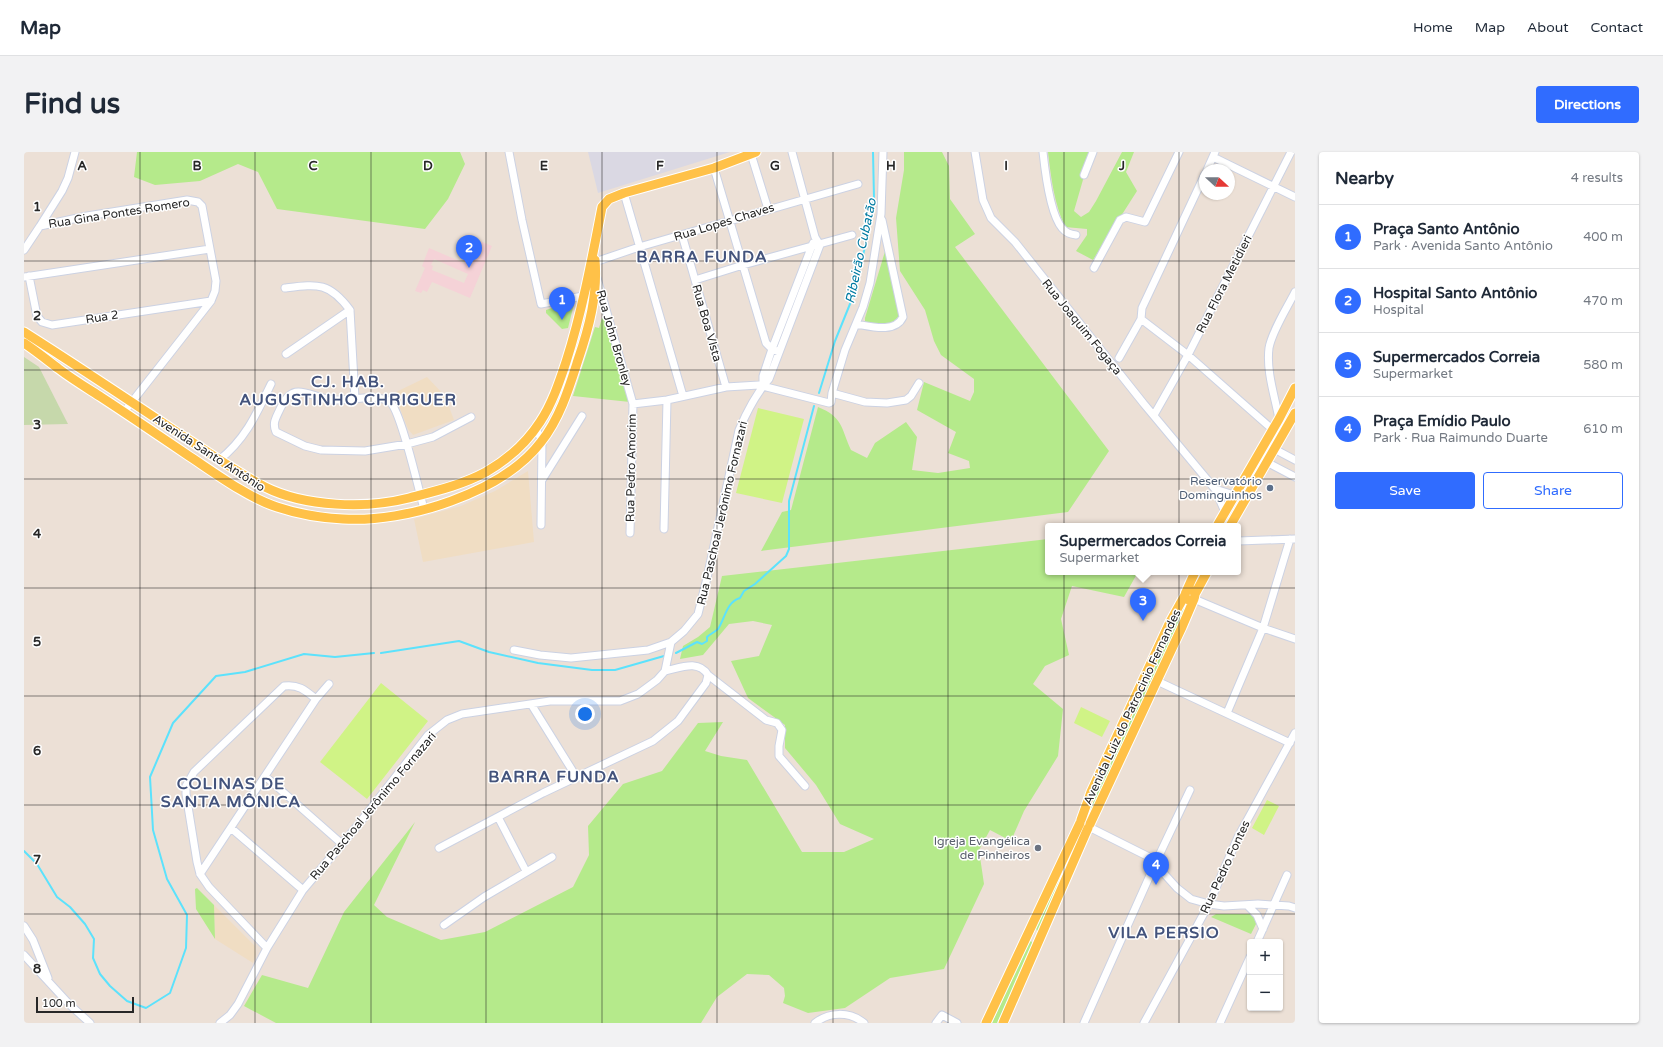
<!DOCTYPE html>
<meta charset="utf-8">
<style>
body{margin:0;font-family:"Varela Round",sans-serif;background:#f2f2f3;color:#1f2937}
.controls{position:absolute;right:12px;bottom:12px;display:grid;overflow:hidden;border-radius:4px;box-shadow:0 1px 3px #0004}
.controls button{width:36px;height:36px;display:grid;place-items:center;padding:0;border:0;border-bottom:1px solid #e0e1e3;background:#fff;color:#1f2937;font:20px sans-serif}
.compass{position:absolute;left:1175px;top:12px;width:36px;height:36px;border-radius:50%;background:#fff;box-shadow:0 1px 3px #0004;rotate:111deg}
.scale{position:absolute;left:12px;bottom:10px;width:98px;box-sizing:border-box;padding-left:4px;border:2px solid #272727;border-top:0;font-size:11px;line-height:14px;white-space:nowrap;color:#272727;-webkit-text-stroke:3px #fff;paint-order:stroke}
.you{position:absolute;left:561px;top:562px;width:14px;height:14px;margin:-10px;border:3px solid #fff;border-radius:50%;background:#1a73e8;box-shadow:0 0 0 6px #1a73e833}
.badge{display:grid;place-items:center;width:26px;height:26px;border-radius:50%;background:#306cff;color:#fff;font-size:13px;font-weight:700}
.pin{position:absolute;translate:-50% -33px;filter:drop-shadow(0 1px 2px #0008)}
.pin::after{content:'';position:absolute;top:21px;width:14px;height:12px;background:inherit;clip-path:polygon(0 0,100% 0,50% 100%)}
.popup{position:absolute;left:1021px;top:371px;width:196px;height:52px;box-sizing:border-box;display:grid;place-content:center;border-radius:4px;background:#fff;filter:drop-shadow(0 1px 3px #0005);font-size:13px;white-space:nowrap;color:#747a83}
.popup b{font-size:15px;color:#1f2937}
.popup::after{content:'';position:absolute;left:50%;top:100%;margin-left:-8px;border:8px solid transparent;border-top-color:#fff}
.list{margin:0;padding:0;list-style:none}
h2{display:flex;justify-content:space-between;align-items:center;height:52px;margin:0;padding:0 16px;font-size:17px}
h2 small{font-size:13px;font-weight:400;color:#747a83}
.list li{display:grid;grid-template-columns:26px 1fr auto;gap:12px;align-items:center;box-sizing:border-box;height:64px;padding:0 16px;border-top:1px solid #e0e1e3}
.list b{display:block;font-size:15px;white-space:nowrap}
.list p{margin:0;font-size:13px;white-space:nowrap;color:#747a83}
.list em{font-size:13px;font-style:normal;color:#747a83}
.actions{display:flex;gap:8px;padding:12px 16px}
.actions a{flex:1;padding:9px 0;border:1px solid #306cff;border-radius:4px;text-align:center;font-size:14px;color:#306cff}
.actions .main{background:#306cff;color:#fff}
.map{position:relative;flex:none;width:1271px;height:871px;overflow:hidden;border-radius:4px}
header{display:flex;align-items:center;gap:24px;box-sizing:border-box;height:56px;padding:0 20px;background:#fff;border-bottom:1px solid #e0e1e3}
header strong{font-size:19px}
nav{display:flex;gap:22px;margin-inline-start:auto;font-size:14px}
.intro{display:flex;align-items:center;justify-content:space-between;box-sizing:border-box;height:96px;padding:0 24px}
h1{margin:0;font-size:28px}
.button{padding:10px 18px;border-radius:4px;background:#306cff;color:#fff;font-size:14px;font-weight:700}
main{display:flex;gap:24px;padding:0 24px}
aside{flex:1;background:#fff;border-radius:4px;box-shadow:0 1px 3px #0004}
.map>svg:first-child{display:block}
</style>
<header>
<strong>Map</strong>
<nav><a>Home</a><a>Map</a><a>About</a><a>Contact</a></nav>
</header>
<div class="intro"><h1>Find us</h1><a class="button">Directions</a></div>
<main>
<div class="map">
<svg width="1271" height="871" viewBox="0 0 1271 871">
<rect width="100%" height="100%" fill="#ece0d6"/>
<path fill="#dad8e3" d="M 564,0 L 706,0 L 574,41 Z"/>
<path fill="#f0ddc3" d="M 403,225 L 421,244 L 430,268 L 389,283 L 384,277 L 370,241 Z
M 504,319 L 510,390 L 399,410 L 390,367 L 437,354 L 471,339 Z
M 190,753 L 231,794 L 232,802 L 229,811 L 191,787 Z"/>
<path fill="#f5d2d7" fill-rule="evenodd" d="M 451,87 L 468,94 L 446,146 L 408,130 L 403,140 L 399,138 L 397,141 L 391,139 L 401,116 L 398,114 L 405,96 L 440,111 L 441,108 L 448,111 L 453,100 L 447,97 ZM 410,107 L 444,122 L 440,131 L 408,118 L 409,114 L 407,113 Z"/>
<path fill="#b5ea8b" d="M 113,0 L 436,0 L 441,12 L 424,47 L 401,77 L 253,57 L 234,20 L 214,12 L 176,29 L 131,33 L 110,25 Z
M 880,0 L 918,0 L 925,14 L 926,47 L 951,82 L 931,95 L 1085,299 L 1044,360 L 737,399 L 758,360 L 767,358 L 794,255 C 819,265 817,276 827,298 L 843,306 L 851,291 L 882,270 L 893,285 L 888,318 L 914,321 L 946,316 L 945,309 L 924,301 L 932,280 L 893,258 L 900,230 L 946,249 L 950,240 L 950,227 L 917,203 L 910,189 L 901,158 L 876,119 L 872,66 L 880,18 Z
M 1024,0 L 1067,0 L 1050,59 L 1057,65 L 1065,60 L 1072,49 L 1098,0 L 1110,0 L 1102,20 L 1113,39 L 1069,108 L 1052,99 L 1063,83 L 1063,77 L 1041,75 C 1030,51 1027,26 1024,0 Z
M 862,96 L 876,166 C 862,176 858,175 841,170 L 841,166 Z
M 546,150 L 550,152 L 544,176 L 538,177 L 522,161 L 522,158 Z
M 578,166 L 583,167 L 606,250 L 549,244 L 571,175 L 575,176 Z
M 1024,387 L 1024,420 L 1114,420 L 1100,445 L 1048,434 L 1037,467 L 1045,503 L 1021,514 L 1009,532 L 1039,557 L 1034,604 L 1000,659 L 987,689 L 966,678 L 955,698 L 960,732 L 920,817 L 866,826 L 821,856 L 784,861 L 759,851 L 761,844 L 760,836 L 745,823 L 723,822 L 693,845 L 677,871 L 252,871 L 220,854 L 238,823 L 284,836 L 320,760 L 391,670 L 350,753 L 363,765 L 417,788 L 461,780 L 549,735 L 565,703 L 564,674 L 599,632 L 638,619 L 674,571 L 699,570 L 681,599 L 697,604 L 723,608 L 778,700 L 820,700 L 850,687 L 816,672 L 792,633 L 761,596 L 761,573 L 724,546 L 707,509 L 735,504 L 748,473 L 729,469 L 705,472 L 679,503 L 656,507 L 659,494 L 674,485 L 686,475 L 698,424 Z
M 1160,451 L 1162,451 L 1163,452 L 1066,666 L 1063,665 L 1063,663 Z
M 1056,679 L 1059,680 L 1015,778 L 1013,779 L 1012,776 Z
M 173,736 L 190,753 L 191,787 L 172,757 L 171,737 Z
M 1192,762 L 1226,762 L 1231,766 L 1232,772 L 1227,782 L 1187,765 Z
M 1007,789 L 1010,793 L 990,838 L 973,871 L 968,871 L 1004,791 Z"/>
<path fill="#c6d8ab" d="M 0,205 L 15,215 L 44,272 L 0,273 Z"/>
<path fill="#d0f386" d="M 734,256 L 780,267 L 758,351 L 712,341 Z
M 357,531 L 404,569 L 343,647 L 296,610 Z
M 1057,555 L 1086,569 L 1078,585 L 1050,571 Z
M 1243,648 L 1255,654 L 1240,683 L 1228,676 Z"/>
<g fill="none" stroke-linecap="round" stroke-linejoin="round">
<path stroke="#5ce2fc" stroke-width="2" d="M 795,241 L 811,189 L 828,147 L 840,99 L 850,46 L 849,0
M 357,501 L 435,489 L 465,500 L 514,511 L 568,518 L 591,518 L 640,504
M 652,501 L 673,490 L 678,492 L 683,489 L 683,485 C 686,482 691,480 694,477 C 701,467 702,450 716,446 L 720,439 L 731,432 L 762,404 L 765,397 L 765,349 L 790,254
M 0,699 L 13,712 L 33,745 L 46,755 L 61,772 L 70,787 L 69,806 L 76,822 L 86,834 L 103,849 L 122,856 L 146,841 L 162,796 L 163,763 L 143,727 L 129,678 L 126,625 L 149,571 L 192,524 L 221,520 L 280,502 L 311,505 L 350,501"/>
<g stroke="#ccd2e3" stroke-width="9">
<path id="minor" d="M 485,0 L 498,68 L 517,152 L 559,144 L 564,145
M 951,0 L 959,48 L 967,66 L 991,90 L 1120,252 L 1191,337 L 1201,360
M 1019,0 C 1021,19 1026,62 1038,76 C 1042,81 1046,82 1052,83
M 727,2 L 744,57
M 1189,5 L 1271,45
M 690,16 L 742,191 L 748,197 L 755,200
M 1183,18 L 1191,0
M 1060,23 L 1069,0
M 600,41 L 659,244
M 16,74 L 38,39 L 44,26 L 51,0
M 658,83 L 702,235
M 0,98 L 16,74 L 63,64 L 163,48 L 174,50 L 178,54 L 192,129 L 191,139 L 187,149 L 100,260
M 568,111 L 615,95 L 834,32
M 1070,116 L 1096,68 L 1102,65 L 1121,70 L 1155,0
M 5,124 L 13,164 L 18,170 L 28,173 L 187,149
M 0,125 L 186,97
M 573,126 L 609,252 L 606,381
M 671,128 L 719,113 L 828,83
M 261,136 C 294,132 305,130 326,158 L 331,247
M 1117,167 L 1164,203 L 1249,278
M 832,172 C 845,174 871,182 879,165 L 858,68
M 262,202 L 326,158
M 1095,206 L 1117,167 L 1118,156 L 1181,22
M 739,234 L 739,224 L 748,197 L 789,91
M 808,241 L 821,198 L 839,155 L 846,131 L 857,62 L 859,0
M 609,252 L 643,248 L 702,235 L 735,233 L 805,251 L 807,250 L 808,241 L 841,250 L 863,251 L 882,248 L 887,244 L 895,231
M 1130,263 L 1164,203 L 1267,0
M 1255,267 C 1251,245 1242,219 1245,196 C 1248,179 1263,156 1271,140
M 511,275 L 518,289 L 517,373
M 1241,292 L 1271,308
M 1233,305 L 1271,325
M 195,308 C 221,288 233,261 247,232
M 518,328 L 558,264
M 1191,337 L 1210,343
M 400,357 C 395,339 377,259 366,250 C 354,241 324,249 309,248 C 285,246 270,226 256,257 C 252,266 248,271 252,280 L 281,294 L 297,298 L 341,299 L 383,292 L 409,285 L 447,265
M 640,377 L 643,248
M 1214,389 L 1271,387
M 1170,447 L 1239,476 L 1271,487
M 490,498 L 516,503 L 547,506 L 624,498 L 647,490
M 684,523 L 742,568 L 753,571 L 758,578 L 755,594 L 755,604 L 781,634
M 1133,529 L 1266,591
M 507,552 L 553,626
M 1203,561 L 1239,476 L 1266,387
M 241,624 L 318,692
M 474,665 L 502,719
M 1065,675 L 1125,705 L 1153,736 L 1167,747 L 1185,752 L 1200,754 L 1234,752 L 1265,754 L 1271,756
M 207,676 L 279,738
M 415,696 L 519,641 L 629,589 L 654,569 L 682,531 L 684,523 C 674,507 656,516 641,519
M 176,722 L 292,547 L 305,532
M 1223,753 L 1233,763 L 1239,777
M 420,773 L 460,745 L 528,705
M 0,774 L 9,788 L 24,826
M 1233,790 L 1263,723
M 243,796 L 185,735 L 176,722 L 173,710 L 162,642 L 162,634 L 170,620 L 260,534 C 274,532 281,538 292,547
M 0,803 L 46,853 L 66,871
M 196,871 L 206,863 L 214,852 L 243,796 L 279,738 L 334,673 L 404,583 L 423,568 L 438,562 L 526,549 L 596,549 L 614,542 L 633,528 L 641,519 L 647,490 L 660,479 L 674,462 L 683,426 L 715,278 C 723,259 731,243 745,227 L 796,93 L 791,85 L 768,0
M 791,871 C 805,860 825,859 840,871
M 912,871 L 918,863 L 933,871
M 1060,871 L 1131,712 L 1166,638
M 1120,871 L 1185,752 L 1214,685 L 1271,581
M 1196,871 L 1226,805"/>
</g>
<g stroke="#fff" stroke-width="11">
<path id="major" d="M 0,180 C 52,213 103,247 154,281 C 183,299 210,319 241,335 C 281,355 342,357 385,346 C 412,339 438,333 462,320 C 483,308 503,290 516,270 C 528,252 535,231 542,210 C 558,160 568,107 578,55 L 585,47 L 600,41 L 690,16 L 732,0
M 0,191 C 12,199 23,208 35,217 C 48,227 63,236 77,245 C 106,264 134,283 162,302 C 188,319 224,346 253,355 C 274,362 297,366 319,367 C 382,371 478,341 517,290 C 536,266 545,236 554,208 C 565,176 574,142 571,108
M 1193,374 L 1255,267 L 1271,236
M 1206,374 L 1271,261
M1161 443a5 5 0 1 1 10 0a5 5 0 1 1-10 0Z
M 1162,440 L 1171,420
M 1171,442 L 1183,420
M 1057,668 L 1067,640 L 1146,470 L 1161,443
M 1066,672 L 1158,475 L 1170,447
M 962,871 L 1056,671
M 979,871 L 1064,676"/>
</g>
<use href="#minor" stroke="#fff" stroke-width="7"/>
<use href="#major" stroke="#ffc148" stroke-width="9"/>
</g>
<path fill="none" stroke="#272727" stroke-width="1" stroke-opacity="0.55" d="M 116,0 L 116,871M 231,0 L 231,871M 347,0 L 347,871M 462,0 L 462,871M 578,0 L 578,871M 693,0 L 693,871M 809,0 L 809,871M 924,0 L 924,871M 1040,0 L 1040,871M 1155,0 L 1155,871M 0,109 L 1271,109M 0,218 L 1271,218M 0,327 L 1271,327M 0,436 L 1271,436M 0,544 L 1271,544M 0,653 L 1271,653M 0,762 L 1271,762"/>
<circle fill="#5c6f8a" stroke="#fff" stroke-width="1.5" cx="1246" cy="336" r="4"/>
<circle fill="#6b7280" stroke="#fff" stroke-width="1.5" cx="1014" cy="696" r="4"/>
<g text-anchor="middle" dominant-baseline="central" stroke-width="3" stroke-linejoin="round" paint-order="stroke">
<g font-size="12" fill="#272727" stroke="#fff">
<text transform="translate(95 61) rotate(-9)">Rua Gina Pontes Romero</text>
<text transform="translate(700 70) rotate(-17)">Rua Lopes Chaves</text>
<text transform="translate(1200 132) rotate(-63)">Rua Flora Metidieri</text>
<text transform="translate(78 165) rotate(-9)">Rua 2</text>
<text transform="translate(683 171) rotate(74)">Rua Boa VIsta</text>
<text transform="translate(1058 175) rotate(51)">Rua Joaquim Fogaça</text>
<text transform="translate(590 186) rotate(74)">Rua John Bronley</text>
<text transform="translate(185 301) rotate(33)">Avenida Santo Antônio</text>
<text transform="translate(607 316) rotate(-89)">Rua Pedro Amorim</text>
<text transform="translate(698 361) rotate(-77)">Rua Paschoal Jerônimo Fornazari</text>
<text transform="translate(1108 555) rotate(-65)">Avenida Luiz do Patrocinio Fernandes</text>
<text transform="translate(349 654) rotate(-50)">Rua Paschoal Jerônimo Fornazari</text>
<text transform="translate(1201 715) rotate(-65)">Rua Pedro Fontes</text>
</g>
<g font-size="12" fill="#4e5e75" stroke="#fff" text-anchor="end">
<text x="1238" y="329">Reservatório<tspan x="1238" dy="14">Dominguinhos</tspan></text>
</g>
<g font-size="12" fill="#5b616d" stroke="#fff" text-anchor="end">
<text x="1006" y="689">Igreja Evangélica<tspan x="1006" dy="14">de Pinheiros</tspan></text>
</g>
<g font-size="13" font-style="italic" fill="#007ba2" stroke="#fff">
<text transform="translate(837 99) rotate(-78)">Ribeirão Cubatão</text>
</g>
<g font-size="16" font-weight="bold" letter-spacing="1" fill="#43537c" stroke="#fff">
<text x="678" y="105">BARRA FUNDA</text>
<text x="324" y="230">CJ. HAB.<tspan x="324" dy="18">AUGUSTINHO CHRIGUER</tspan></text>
<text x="530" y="625">BARRA FUNDA</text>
<text x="207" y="632">COLINAS DE<tspan x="207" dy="18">SANTA MÔNICA</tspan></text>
<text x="1140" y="781">VILA PERSIO</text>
</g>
</g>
<g font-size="13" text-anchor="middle" font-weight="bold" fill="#272727" stroke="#fff" stroke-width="3" stroke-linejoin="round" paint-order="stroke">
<text x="58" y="18">A</text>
<text x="173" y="18">B</text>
<text x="289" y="18">C</text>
<text x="404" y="18">D</text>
<text x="520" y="18">E</text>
<text x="636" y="18">F</text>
<text x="751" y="18">G</text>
<text x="867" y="18">H</text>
<text x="982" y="18">I</text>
<text x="1098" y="18">J</text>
<text x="13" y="59">1</text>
<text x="13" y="168">2</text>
<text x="13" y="277">3</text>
<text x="13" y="386">4</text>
<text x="13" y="494">5</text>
<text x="13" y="603">6</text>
<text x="13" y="712">7</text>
<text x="13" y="821">8</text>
</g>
</svg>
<div class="controls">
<button>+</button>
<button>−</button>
</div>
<svg class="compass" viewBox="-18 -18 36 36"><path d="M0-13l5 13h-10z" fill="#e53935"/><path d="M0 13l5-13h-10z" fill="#747a83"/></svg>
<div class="scale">100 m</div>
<div class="you"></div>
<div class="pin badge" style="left:538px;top:168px">1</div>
<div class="pin badge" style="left:445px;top:116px">2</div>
<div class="pin badge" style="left:1119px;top:469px">3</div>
<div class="popup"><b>Supermercados Correia</b>Supermarket</div>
<div class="pin badge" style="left:1132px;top:733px">4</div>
</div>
<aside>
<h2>Nearby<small>4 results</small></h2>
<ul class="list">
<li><span class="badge">1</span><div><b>Praça Santo Antônio</b><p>Park · Avenida Santo Antônio</p></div><em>400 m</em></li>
<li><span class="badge">2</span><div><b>Hospital Santo Antônio</b><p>Hospital</p></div><em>470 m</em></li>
<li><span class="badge">3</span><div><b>Supermercados Correia</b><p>Supermarket</p></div><em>580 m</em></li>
<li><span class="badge">4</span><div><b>Praça Emídio Paulo</b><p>Park · Rua Raimundo Duarte</p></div><em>610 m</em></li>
</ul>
<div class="actions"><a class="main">Save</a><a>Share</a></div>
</aside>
</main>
